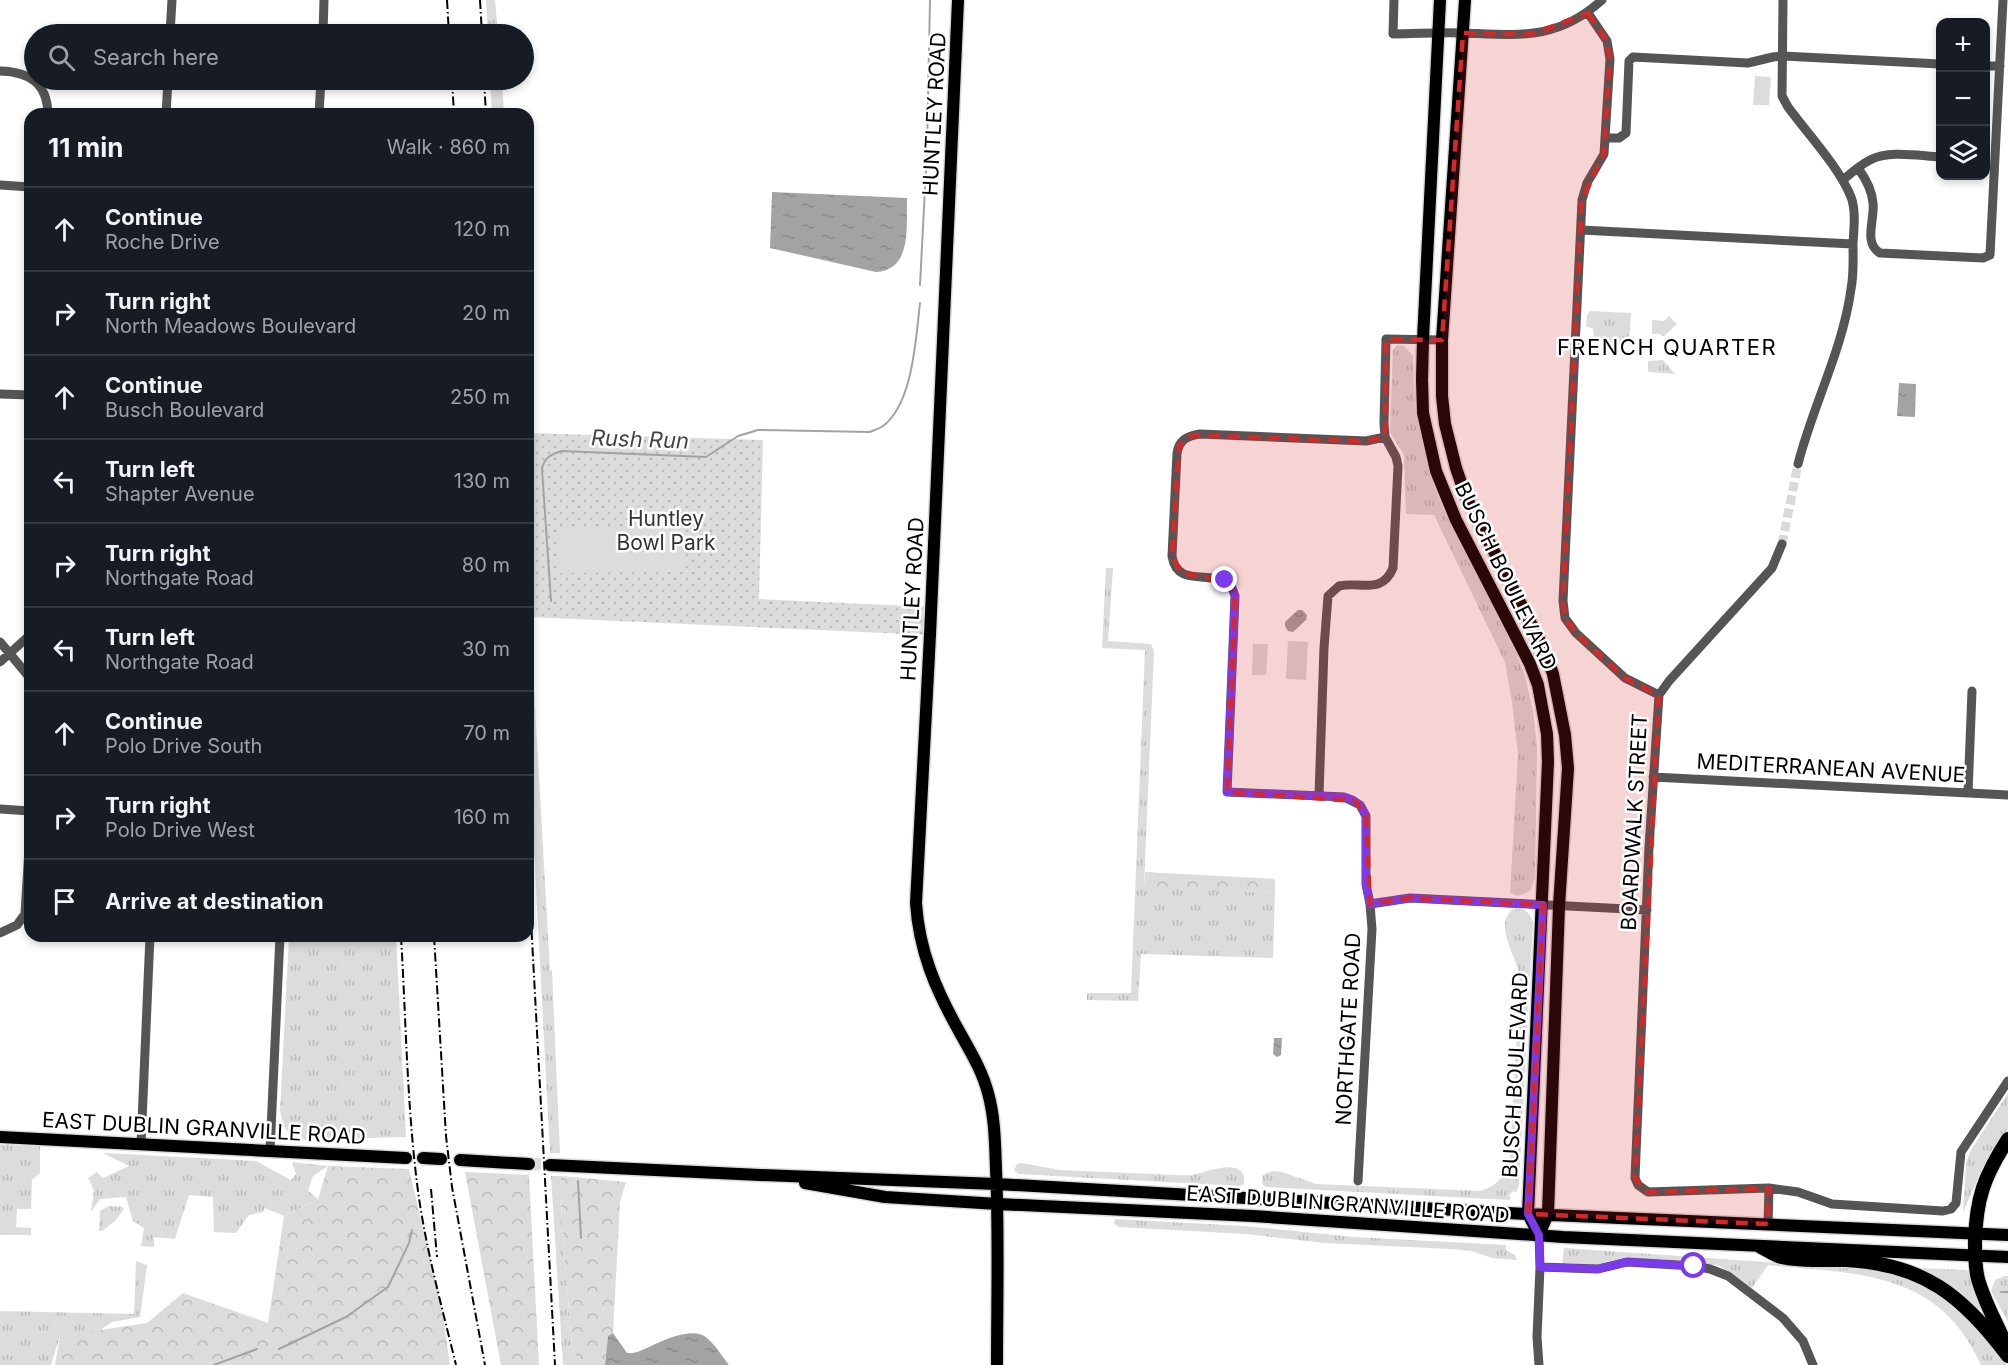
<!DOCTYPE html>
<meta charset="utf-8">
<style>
body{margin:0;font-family:Inter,sans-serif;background:#242831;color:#f1f3f6}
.controls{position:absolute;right:18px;top:18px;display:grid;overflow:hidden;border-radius:12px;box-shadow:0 3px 9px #0003}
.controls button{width:54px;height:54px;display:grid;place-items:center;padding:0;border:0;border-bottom:2px solid #363941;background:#171b24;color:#f1f3f6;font:30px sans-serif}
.stop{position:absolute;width:18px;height:18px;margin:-14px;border:4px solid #7c3aed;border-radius:50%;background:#fff}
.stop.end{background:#7c3aed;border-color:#fff;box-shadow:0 2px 6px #0008}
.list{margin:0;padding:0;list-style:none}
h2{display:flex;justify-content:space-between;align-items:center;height:78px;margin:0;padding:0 24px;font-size:26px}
h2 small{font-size:20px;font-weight:400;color:#9ea1a6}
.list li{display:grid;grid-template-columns:39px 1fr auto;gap:18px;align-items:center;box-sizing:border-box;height:84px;padding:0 24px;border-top:2px solid #363941}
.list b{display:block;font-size:22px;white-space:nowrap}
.list p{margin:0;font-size:20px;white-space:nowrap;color:#9ea1a6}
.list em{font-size:20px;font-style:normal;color:#9ea1a6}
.icon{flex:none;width:33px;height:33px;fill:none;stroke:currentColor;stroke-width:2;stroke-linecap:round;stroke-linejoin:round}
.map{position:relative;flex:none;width:2008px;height:1365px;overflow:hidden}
.search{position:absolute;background:#171b24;box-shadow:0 3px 9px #0003;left:24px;top:24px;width:510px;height:66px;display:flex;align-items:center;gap:15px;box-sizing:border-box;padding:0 21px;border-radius:33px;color:#9ea1a6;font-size:22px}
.panel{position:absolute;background:#171b24;box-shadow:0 3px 9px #0003;left:24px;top:108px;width:510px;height:834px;border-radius:18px}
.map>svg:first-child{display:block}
</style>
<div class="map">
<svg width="2008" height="1365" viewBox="0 0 2008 1365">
<defs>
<pattern id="grass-tufts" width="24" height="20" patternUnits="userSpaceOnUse" patternTransform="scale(1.5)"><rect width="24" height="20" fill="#dcdcdc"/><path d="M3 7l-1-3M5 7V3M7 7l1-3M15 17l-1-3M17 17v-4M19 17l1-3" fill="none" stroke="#bbb"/></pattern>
<pattern id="forest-crowns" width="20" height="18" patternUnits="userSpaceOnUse" patternTransform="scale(1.5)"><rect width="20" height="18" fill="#dcdcdc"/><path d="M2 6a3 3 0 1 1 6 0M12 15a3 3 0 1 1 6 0" fill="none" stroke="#bbb"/></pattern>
<pattern id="park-dots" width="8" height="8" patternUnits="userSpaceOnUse" patternTransform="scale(1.5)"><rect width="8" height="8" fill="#dcdcdc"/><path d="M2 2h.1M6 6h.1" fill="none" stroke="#bbb" stroke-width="1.8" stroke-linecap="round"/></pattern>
<pattern id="water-ripples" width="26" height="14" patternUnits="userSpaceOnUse" patternTransform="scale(1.5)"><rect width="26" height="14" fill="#a3a3a3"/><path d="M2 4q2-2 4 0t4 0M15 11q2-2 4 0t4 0" fill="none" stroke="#8b8b8b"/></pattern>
</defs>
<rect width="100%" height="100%" fill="#fff"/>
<path fill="url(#grass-tufts)" d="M 486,0 L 495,0 L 498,34 L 488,34 Z
M 490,80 L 502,80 L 504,114 L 492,114 Z
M 1590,311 L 1631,313 L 1629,344 L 1590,342 L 1590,337 L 1594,336 L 1593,329 L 1586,326 L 1587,315 Z
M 1669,316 L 1677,324 L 1664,336 L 1659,334 L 1652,334 L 1652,320 L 1664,321 Z
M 1397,345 L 1404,346 L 1413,356 L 1415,409 L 1434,486 L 1442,507 L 1515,651 L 1525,676 L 1533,711 L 1537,747 L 1535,877 L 1530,891 L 1518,896 L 1510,893 L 1518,754 L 1512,702 L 1505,662 L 1434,515 L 1406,514 L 1404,455 L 1390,432 L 1393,350 Z
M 1663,360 L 1675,374 L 1648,372 L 1648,361 Z
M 1106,568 L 1113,568 L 1108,641 L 1151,644 L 1154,651 L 1144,886 L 1275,893 L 1273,958 L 1141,954 L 1138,1001 L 1087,1000 L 1087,993 L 1131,993 L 1145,650 L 1102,648 Z
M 528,584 L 550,970 L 552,971 L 560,1153 L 550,1153 L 528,734 Z
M 1514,909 C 1525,908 1531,913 1533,923 L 1519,1184 L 1516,1193 L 1513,1191 L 1509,1195 L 1511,1198 L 1509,1200 L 1266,1187 L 1262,1184 L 1263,1175 L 1272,1171 L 1282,1172 L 1316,1184 L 1480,1191 C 1498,1186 1506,1175 1510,1158 L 1520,977 C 1517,958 1492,922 1514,909 Z
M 289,936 L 396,936 L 406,1137 L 295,1140 L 284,1127 L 280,1111 Z
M 2008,1093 L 2008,1129 L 1984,1165 L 1963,1212 L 1966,1163 L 1971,1150 Z
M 0,1145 L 40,1146 L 40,1173 L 32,1180 L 31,1209 L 17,1209 L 16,1227 L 31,1228 L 31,1235 L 0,1235 Z
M 103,1153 L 256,1161 L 291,1180 L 296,1174 L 292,1162 L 328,1166 L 313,1176 L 308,1191 L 318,1199 L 284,1216 L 265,1208 L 263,1212 L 249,1215 L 236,1233 L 214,1232 L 213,1197 L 189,1195 L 175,1239 L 154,1237 L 154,1247 L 141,1246 L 144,1228 L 133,1221 L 126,1197 L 100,1199 L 91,1212 L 94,1190 L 88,1178 L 97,1172 L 103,1178 L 129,1166 Z
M 1021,1163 L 1060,1170 L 1176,1175 C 1183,1175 1190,1176 1196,1174 C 1210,1171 1247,1156 1244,1184 L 1240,1186 L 1018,1174 L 1014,1170 L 1017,1164 Z
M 551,1176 L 561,1176 L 562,1225 L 572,1346 L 579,1365 L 563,1365 Z
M 109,1206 L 122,1207 L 124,1209 L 115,1221 L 102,1231 L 99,1231 L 100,1211 Z
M 1115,1219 L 1244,1226 L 1354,1237 L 1506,1245 L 1506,1250 L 1515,1255 L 1517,1260 L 1492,1258 L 1471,1251 L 1452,1249 L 1325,1243 L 1246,1234 L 1118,1227 L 1114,1223 Z
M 1564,1248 L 1865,1269 C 1880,1272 1896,1274 1911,1279 C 1951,1294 1984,1330 2006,1365 L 1981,1365 C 1939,1270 1857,1274 1768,1265 L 1752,1288 L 1720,1266 L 1709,1264 L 1626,1259 L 1598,1265 L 1562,1263 Z
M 136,1261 L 147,1265 L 140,1317 L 112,1322 L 96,1333 L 60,1336 L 51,1365 L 0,1365 L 0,1311 L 134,1314 Z
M 1919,1268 L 1966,1270 L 1969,1272 L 1982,1309 L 1979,1310 L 1963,1297 L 1918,1270 Z
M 2004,1276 L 2008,1276 L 2008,1322 L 1991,1291 L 1995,1280 Z"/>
<path fill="url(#forest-crowns)" d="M 1145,872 L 1275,879 L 1275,893 L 1144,887 Z
M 328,1166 L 409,1169 L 442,1309 L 450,1365 L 55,1365 L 60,1336 L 147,1323 L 183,1293 L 268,1323 L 284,1216 L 318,1199 Z
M 465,1172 L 529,1175 L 539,1365 L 501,1365 Z
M 561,1176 L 626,1182 L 620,1202 L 613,1333 L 608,1337 L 605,1365 L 579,1365 L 572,1346 L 562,1225 Z"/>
<path fill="url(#park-dots)" d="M 528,433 L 763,440 L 759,599 L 931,607 L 930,635 L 529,617 Z"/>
<path fill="#dcdcdc" d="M 1755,76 L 1771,77 L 1769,105 L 1753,105 Z
M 683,527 L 683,572 L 560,573 L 560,528 Z
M 1288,641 L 1308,642 L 1306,680 L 1286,679 Z
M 1253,644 L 1268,644 L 1266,675 L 1252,675 Z"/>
<path fill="url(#water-ripples)" d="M 772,192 L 907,198 C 906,224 913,270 876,272 L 770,248 Z
M 1899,383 L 1916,384 L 1915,417 L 1897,416 Z
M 1298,610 L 1302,610 L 1307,615 L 1306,620 L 1293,632 L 1288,631 L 1285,626 L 1285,622 Z
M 1274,1038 L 1282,1038 L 1281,1055 L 1277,1057 L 1273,1054 Z
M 613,1333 L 627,1353 C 636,1354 642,1350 649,1347 C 664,1340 694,1325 708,1339 C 716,1346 722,1356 729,1365 L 605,1365 L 608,1336 Z"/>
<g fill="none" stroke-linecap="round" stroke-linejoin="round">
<path stroke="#a3a3a3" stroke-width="2" d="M 920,285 L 927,150 L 930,0
M 551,601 L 542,469 C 544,458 551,454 562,451 L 706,457 L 738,436 L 758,430 L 870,432 C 874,430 879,429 883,426 C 913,404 916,337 920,303
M 578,1181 L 581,1238
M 2001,1292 L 2008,1292
M 279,1349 L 346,1317 L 388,1287 L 409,1243 L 412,1230
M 214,1365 L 257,1349"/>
<path stroke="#d9d9d9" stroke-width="9" stroke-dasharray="9 4.5" stroke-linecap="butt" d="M 1782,544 L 1798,464"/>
<path stroke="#d9d9d9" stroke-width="12" stroke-dasharray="12 6" stroke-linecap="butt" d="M 529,1164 L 550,1165"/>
<g stroke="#dbdbdb" stroke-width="15">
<path id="major" d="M 958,0 L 930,635 L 916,903 C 919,951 936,990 959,1031 C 970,1051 982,1070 988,1093 C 995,1118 995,1143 996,1169 C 999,1234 997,1300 997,1365
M 1440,0 L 1423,339 L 1422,380 L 1423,413 L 1436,471 L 1456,520 L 1530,664 L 1538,685 L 1547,734 L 1548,762 L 1528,1214 L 1539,1235
M 1465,0 L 1442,340 L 1442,396 L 1445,424 L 1456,468 L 1466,497 L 1545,651 L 1553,674 L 1565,735 L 1568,768 L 1559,906 L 1548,1214 L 1539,1235
M 0,1137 L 406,1158
M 423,1158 L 441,1159
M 460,1160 L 529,1164
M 550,1165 L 760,1175 L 997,1184 L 1528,1214 L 2008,1235
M 805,1183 L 885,1197 L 998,1204 L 1253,1216 L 1563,1237 L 2008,1257"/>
</g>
<g stroke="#dbdbdb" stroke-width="16">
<path id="highway" d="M 1761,1247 C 1768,1250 1775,1256 1782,1257 C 1796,1261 1830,1260 1846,1260 C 1924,1264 1963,1296 2008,1356
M 2005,1343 C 1996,1322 1984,1301 1978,1279 C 1975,1268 1975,1254 1975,1242 C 1976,1199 1984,1176 2008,1139"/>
</g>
<path stroke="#555" stroke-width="9" d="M 1394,0 L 1393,34 C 1416,34 1439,32 1462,33 C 1518,35 1557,41 1602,0
M 1783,0 L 1782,96 L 1788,107 C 1807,133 1839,167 1851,197 C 1856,210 1854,228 1853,243 C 1853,258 1854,274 1851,289 C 1843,349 1813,405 1798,464
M 1588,13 L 1607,41 L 1610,59 L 1604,154 L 1587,183 L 1582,200 L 1563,601 L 1565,618 L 1576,633 L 1625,678 L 1659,695
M 170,34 L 172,0
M 323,34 L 324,0
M 1986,66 L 2000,66
M 0,71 C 30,72 47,83 48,114
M 166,114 L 168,80
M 319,114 L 321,80
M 1606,138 L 1619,138 L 1626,133 L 1629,61 L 1633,57 L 1748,63 L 1773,57 L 1783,56 L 1940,64
M 1858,168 C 1866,179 1872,190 1873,203 C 1875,220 1863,243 1880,253 L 1983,258 L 1990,255 L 2003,0
M 1843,180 C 1851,173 1860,165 1870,160 C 1889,150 1919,156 1940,157
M 0,185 L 30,187
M 1581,230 L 1853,244
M 0,394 L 30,395
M 1782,544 L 1772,568 L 1669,681 L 1659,695 L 1649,847 L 1635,1178 L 1638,1185 L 1648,1192 L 1769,1188 L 1798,1192 L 1832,1204 L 1943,1211 L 1951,1209 L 1956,1203 L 1961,1152 L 2008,1081
M 0,642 L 30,678
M 0,662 L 30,635
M 1653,777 L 2008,795
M 1968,793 L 1972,691
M 1319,795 L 1324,648 L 1328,596 L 1339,586 C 1360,581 1382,595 1393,568 L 1398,466 L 1396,457 L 1385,437 L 1384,423 L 1386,339 L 1442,340
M 0,809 L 30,811
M 1370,904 L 1410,898 L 1647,910
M 0,933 L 17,925 L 25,914 L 30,832
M 141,1144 L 150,936
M 270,1151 L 280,936
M 1358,1181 L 1372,929 L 1370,904 L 1366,884 L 1366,816 L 1360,805 L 1344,797 L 1227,792 L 1235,596 C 1226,560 1178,595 1172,556 L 1177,453 C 1179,440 1187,436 1200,434 L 1366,441 L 1385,437
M 1768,1224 L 1769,1188
M 1540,1267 L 1598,1269 L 1627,1262 L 1694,1266 L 1710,1269 L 1728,1276 L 1783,1318 L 1803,1341 L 1813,1365
M 1539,1365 L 1537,1337 L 1540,1267 L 1539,1235"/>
<use href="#major" stroke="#000" stroke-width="12"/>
<use href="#highway" stroke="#000" stroke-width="14"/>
<path stroke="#000" stroke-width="2" stroke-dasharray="9 3 1.5 3" stroke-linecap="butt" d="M 447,0 L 449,34
M 480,0 L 482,34
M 452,80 L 454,114
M 484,80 L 486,114
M 528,865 L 555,1365
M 401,936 C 406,1021 407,1107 418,1191 C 426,1250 442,1307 456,1365
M 434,936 L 446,1136 L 452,1187 L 485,1365
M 431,1189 L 437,1257"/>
</g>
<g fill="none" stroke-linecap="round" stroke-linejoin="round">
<path stroke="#7c3aed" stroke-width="8" d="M 1225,580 L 1232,587 L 1235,596 L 1227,792 L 1344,797 C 1355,799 1362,805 1366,816 L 1366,884 L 1370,904 L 1410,898 L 1543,905 L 1528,1214 L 1539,1235 L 1540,1267 L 1598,1269 L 1627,1262 L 1694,1266"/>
</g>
<path fill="#d62828" fill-opacity="0.2" stroke="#d62828" stroke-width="4.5" stroke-dasharray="12 8" stroke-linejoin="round" d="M 1588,13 L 1607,41 L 1610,59 L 1604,154 L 1582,200 L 1563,601 L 1565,618 L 1576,633 L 1625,678 L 1659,695 L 1635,1178 L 1648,1192 L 1769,1188 L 1768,1224 L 1528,1214 L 1543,905 L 1410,898 L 1370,904 L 1366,816 L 1355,801 L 1227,792 L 1235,596 L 1225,581 L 1181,573 L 1172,556 L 1179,445 L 1192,435 L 1366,441 L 1385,437 L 1386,339 L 1442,340 L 1463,33 L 1532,34 Z"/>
<g text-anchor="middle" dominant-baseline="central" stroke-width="5" stroke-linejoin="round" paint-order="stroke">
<g font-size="21" fill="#000" stroke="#fff">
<text transform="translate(934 114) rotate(-87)">HUNTLEY ROAD</text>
<text transform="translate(1506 576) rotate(64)">BUSCH BOULEVARD</text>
<text transform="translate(912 599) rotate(-87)">HUNTLEY ROAD</text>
<text transform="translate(1831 768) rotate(3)">MEDITERRANEAN AVENUE</text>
<text transform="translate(1634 822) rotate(-87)">BOARDWALK STREET</text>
<text transform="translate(1348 1029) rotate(-87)">NORTHGATE ROAD</text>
<text transform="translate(1515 1075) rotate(-87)">BUSCH BOULEVARD</text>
<text transform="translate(204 1128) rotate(3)">EAST DUBLIN GRANVILLE ROAD</text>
<text transform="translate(1348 1204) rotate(4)">EAST DUBLIN GRANVILLE ROAD</text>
</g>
<g font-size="21" fill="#333" stroke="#fff">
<text x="666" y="518">Huntley<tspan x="666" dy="24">Bowl Park</tspan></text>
</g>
<g font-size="22" letter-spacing="1.5" fill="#000" stroke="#fff">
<text x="1667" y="347">FRENCH QUARTER</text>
</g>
<g font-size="22" font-style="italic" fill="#444" stroke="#fff">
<text transform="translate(640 439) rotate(2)">Rush Run</text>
</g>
</g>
</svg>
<div class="controls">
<button>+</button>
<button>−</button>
<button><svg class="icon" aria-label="layers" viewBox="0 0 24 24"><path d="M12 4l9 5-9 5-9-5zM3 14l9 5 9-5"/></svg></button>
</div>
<div class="stop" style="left:1694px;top:1266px"></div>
<div class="stop end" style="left:1225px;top:580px"></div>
<div class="search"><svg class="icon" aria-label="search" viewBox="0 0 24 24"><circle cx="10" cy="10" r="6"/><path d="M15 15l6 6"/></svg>Search here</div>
<section class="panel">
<h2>11 min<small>Walk · 860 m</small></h2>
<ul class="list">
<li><svg class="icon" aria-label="ahead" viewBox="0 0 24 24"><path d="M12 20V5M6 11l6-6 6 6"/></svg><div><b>Continue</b><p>Roche Drive</p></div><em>120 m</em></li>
<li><svg class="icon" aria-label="right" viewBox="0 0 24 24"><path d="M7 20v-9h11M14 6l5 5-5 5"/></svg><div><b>Turn right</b><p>North Meadows Boulevard</p></div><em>20 m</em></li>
<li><svg class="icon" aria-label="ahead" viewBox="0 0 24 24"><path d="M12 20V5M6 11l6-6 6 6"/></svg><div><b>Continue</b><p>Busch Boulevard</p></div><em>250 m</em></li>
<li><svg class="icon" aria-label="left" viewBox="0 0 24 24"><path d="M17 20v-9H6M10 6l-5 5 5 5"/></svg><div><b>Turn left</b><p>Shapter Avenue</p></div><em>130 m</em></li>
<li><svg class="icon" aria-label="right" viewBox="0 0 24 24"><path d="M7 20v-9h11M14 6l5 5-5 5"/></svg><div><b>Turn right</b><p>Northgate Road</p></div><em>80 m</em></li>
<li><svg class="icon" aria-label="left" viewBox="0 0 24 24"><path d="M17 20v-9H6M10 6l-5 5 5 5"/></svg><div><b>Turn left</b><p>Northgate Road</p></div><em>30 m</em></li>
<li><svg class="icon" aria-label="ahead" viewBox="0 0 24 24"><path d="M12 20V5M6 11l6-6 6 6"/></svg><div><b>Continue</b><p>Polo Drive South</p></div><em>70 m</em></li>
<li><svg class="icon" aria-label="right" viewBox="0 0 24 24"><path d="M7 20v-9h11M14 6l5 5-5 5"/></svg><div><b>Turn right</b><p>Polo Drive West</p></div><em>160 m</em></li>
<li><svg class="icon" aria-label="arrive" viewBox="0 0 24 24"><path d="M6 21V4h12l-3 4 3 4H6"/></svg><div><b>Arrive at destination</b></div></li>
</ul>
</section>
</div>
